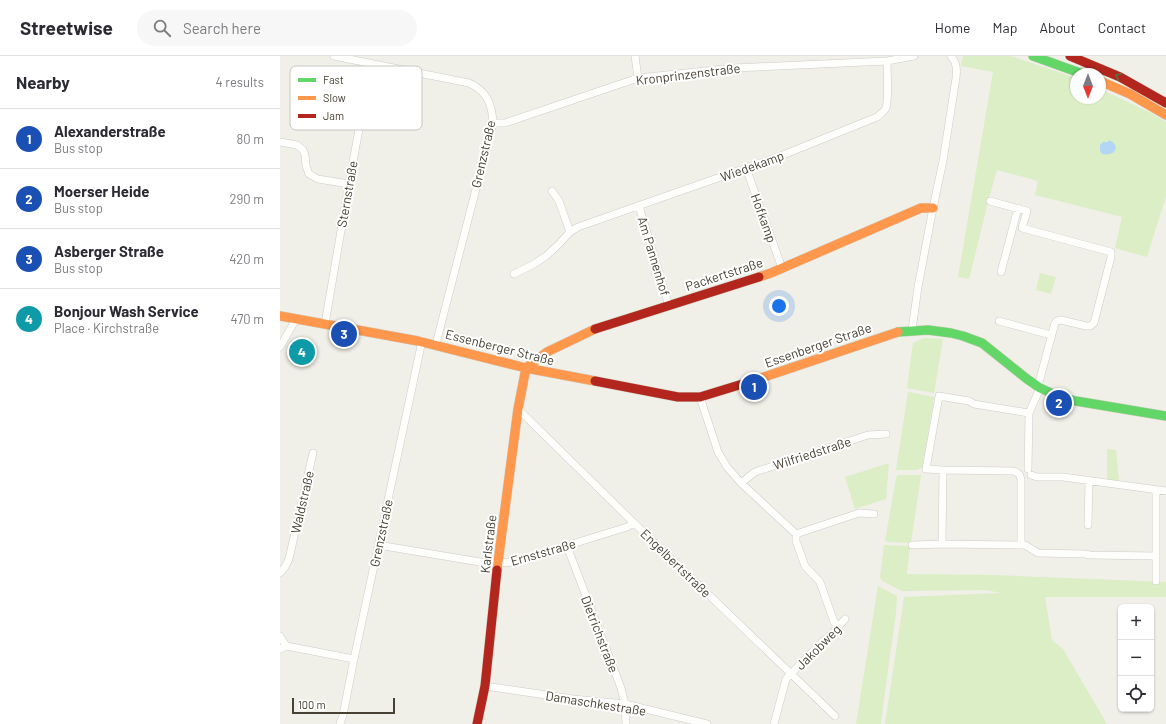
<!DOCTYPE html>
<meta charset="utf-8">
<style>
body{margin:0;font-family:Barlow,sans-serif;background:#f7f7f7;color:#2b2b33}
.controls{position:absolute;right:12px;bottom:12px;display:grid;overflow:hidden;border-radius:6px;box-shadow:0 1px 3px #0004}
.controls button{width:36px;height:36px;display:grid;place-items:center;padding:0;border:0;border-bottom:1px solid #e1e1e2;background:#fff;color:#2b2b33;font:20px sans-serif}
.compass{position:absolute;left:790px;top:12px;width:36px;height:36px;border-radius:50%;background:#fff;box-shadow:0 1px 3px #0004;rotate:180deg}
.scale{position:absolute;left:12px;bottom:10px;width:103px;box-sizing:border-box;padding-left:4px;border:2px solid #474133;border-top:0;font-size:11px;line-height:14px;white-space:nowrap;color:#474133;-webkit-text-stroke:3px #fff;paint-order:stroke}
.you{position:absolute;left:499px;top:250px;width:14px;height:14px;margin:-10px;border:3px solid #fff;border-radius:50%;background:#1a73e8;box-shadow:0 0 0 6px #1a73e833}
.badge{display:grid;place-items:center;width:26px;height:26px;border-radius:50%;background:#827e72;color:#fff;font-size:13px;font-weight:700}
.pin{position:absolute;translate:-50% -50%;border:2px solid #fff;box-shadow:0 1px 4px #0006}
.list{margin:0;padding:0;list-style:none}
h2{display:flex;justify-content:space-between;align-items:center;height:52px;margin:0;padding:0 16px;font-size:17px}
h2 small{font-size:13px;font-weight:400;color:#7c7c81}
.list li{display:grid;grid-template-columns:26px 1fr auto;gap:12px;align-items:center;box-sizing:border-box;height:60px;padding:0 16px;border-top:1px solid #e1e1e2}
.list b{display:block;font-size:15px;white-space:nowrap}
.list p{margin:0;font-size:13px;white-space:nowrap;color:#7c7c81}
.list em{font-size:13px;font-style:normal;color:#7c7c81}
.icon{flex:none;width:22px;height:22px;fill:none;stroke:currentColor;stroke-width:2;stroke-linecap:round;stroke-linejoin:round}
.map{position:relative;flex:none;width:886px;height:668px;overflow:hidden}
header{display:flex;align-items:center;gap:24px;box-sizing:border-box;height:56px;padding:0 20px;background:#fff;border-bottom:1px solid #e1e1e2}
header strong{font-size:19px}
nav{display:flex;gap:22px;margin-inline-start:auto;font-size:14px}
.search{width:280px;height:36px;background:#f7f7f7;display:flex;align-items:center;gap:10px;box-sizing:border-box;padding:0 14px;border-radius:22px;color:#7c7c81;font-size:15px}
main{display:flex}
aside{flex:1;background:#fff}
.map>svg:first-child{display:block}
</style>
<header>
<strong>Streetwise</strong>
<div class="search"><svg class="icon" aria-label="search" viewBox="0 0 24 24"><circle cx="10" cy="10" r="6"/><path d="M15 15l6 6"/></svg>Search here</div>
<nav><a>Home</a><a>Map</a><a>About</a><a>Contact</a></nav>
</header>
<main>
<aside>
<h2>Nearby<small>4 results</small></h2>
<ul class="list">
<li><span class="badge" style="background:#1a4fb4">1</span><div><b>Alexanderstraße</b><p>Bus stop</p></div><em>80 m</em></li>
<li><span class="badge" style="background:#1a4fb4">2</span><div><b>Moerser Heide</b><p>Bus stop</p></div><em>290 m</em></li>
<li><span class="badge" style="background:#1a4fb4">3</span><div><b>Asberger Straße</b><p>Bus stop</p></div><em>420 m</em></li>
<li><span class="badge" style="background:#0f9aa8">4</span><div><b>Bonjour Wash Service</b><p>Place · Kirchstraße</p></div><em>470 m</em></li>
</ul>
</aside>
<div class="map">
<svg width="886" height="668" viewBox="0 0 886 668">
<rect width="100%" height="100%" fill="#f0efe8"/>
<path fill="#dbeec5" d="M 683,0 L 730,0 L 734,1 L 796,22 L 796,42 L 820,42 L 820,33 L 871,57 L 886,66 L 886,140 L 867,201 L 835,192 L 842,161 L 755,139 L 758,125 L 717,114 L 709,142 L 689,223 L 678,221 L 713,16 L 681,10 Z
M 760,217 L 776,221 L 771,238 L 756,234 Z
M 644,282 L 663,283 L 654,337 L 627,332 L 633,287 Z
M 628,336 L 654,341 L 642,412 L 636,414 L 616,414 Z
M 827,393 L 836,394 L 839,425 L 827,424 Z
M 609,407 L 606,443 L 575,453 L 565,421 Z
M 618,419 L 641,419 L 631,487 L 609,486 L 605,485 L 616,422 Z
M 604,489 L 630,490 L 627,518 L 712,519 L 886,526 L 886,541 L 765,541 L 772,584 L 783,593 L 827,668 L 605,668 L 624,541 L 721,537 L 706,534 L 622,535 L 602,525 L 600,521 Z
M 598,530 L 617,540 L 616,557 L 612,585 L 601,666 L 601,668 L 576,668 Z"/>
<path fill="#b3d6f4" d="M 829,84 C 841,89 836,101 822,98 L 820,95 L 820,89 L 823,86 L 828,86 Z"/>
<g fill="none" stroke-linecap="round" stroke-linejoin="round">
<g stroke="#ceccc6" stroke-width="8">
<path id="street" d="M 54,0 L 189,27 C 207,35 212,48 213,67 L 156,288
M 355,0 L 358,22
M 213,67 L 225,67 L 358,22 L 454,12 L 607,5 L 634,0
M 0,86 L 17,89 L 23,94 L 25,99 L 26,110 L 29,118 L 38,123 L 69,128
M 466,112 L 502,212
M 272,135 L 279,145 L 290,176
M 710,145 L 747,155 L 742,172 L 831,196 L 831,201 L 814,267 L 810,270 L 806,270 L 781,264 L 777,265 L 775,267 L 758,330
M 359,150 L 389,250
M 721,216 L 738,152
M 234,218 L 254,208 L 266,200 L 278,189 L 290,176 L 298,171 L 503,99 L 597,61 C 600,58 604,56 606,52 C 609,43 607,16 607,5
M 719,265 L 771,279
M 45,268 L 69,128 L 91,7
M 632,274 L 638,231 L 653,152 L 663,105 L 676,22 C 677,14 677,7 671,0
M 0,291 L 16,263
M 420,341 L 438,396 L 447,411 L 461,427 L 516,478 L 579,457 L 594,458
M 238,353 L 354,467 L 555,660
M 748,413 L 749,357 L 760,332
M 663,414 L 662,488 L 741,489 L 741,423 L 739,418 L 734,415 L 663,414 L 646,413 L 659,340 L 689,345 L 694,348 L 749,357
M 751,419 L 757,421 L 783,421 L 886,435
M 461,427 L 475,416 L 539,395 L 588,379 L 606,378
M 808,469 L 809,425
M 516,478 L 516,485 L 525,510 L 540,526 L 554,566 L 559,570
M 98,489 L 206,507 L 218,507 L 234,506 L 347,471 L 354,467
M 632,489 L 662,488
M 741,489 L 745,489 L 758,497 L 805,498 L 810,499 L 876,500
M 287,490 L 341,632 L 345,648 L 346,668
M 0,517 L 5,511 L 9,503 L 33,397
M 876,525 L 876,434
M 0,580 L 6,590
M 0,593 L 6,590 L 74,603
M 205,630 L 293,643 L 345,648 L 427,668
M 60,668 L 63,659 L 74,603 L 142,285
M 494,668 L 506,623 L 542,586 L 551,579 L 565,563"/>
</g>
<g stroke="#d0cdbe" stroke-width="10">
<path id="fast" d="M 753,0 L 803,18
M 618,276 L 648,274 L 671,277 L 683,280 L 702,287 L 747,323 L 760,332 L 780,341 L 796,345 L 886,360"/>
</g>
<g stroke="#d0cdbe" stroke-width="10">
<path id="slow" d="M 820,25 L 850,38 L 886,59
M 479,221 L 491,217 L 641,152 L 653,152
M 0,260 L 138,285 L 246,312 L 315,325
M 469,326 L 618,276
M 217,514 L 238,353 L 246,312 L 267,296 L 315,273"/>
</g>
<g stroke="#d0cdbe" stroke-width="10">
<path id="jam" d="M 790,0 L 840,21 L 886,47
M 315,273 L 479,221
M 315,325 L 398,341 L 420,341 L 469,326
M 197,668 L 205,630 L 217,514"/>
</g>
<use href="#street" stroke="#fdfdfc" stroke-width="7"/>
<use href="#fast" stroke="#63d668" stroke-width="9"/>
<use href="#slow" stroke="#ff974d" stroke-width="9"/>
<use href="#jam" stroke="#b3261e" stroke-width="9"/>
</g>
<defs><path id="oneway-chevron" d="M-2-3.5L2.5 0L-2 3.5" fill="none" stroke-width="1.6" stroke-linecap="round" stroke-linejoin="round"/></defs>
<use stroke="#517546" href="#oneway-chevron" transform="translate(838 20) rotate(-155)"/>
<g text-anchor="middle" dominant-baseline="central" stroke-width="4" stroke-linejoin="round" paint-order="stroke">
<g font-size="13" fill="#474133" stroke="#fff">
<text transform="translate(408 18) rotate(-7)">Kronprinzenstraße</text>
<text transform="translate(203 98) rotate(-77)">Grenzstraße</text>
<text transform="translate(472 110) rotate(-20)">Wiedekamp</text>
<text transform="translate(67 138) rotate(-80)">Sternstraße</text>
<text transform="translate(484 162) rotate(70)">Hofkamp</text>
<text transform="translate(374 200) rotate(73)">Am Pannenhof</text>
<text transform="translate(444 218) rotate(-18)">Packertstraße</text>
<text transform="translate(538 289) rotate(-19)">Essenberger Straße</text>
<text transform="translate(220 291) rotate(14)">Essenberger Straße</text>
<text transform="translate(532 397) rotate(-18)">Wilfriedstraße</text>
<text transform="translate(22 446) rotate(-77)">Waldstraße</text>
<text transform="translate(101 477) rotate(-78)">Grenzstraße</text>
<text transform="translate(208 488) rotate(-83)">Karlstraße</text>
<text transform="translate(263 496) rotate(-16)">Ernststraße</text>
<text transform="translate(396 507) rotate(44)">Engelbertstraße</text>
<text transform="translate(320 578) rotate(69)">Dietrichstraße</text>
<text transform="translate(538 591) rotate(-45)">Jakobweg</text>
<text transform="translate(316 647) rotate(9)">Damaschkestraße</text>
</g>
</g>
<rect x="10" y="10" width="132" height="64" rx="6" fill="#fff" stroke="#c8c6c2" stroke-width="1"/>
<rect x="18" y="22" width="18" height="4" fill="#63d668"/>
<rect x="18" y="40" width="18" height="4" fill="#ff974d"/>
<rect x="18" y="58" width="18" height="4" fill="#b3261e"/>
<g font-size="11" fill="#474133">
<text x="43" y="28">Fast</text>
<text x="43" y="46">Slow</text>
<text x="43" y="64">Jam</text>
</g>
</svg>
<div class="controls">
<button>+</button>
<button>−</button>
<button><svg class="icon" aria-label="locate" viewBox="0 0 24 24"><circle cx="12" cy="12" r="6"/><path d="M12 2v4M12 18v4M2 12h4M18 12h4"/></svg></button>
</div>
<svg class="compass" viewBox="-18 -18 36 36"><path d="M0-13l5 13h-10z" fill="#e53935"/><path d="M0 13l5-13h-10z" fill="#7c7c81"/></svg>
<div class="scale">100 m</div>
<div class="you"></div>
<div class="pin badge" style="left:474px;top:331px;background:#1a4fb4">1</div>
<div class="pin badge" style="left:779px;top:347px;background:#1a4fb4">2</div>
<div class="pin badge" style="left:64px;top:278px;background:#1a4fb4">3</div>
<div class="pin badge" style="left:22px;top:296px;background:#0f9aa8">4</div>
</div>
</main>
